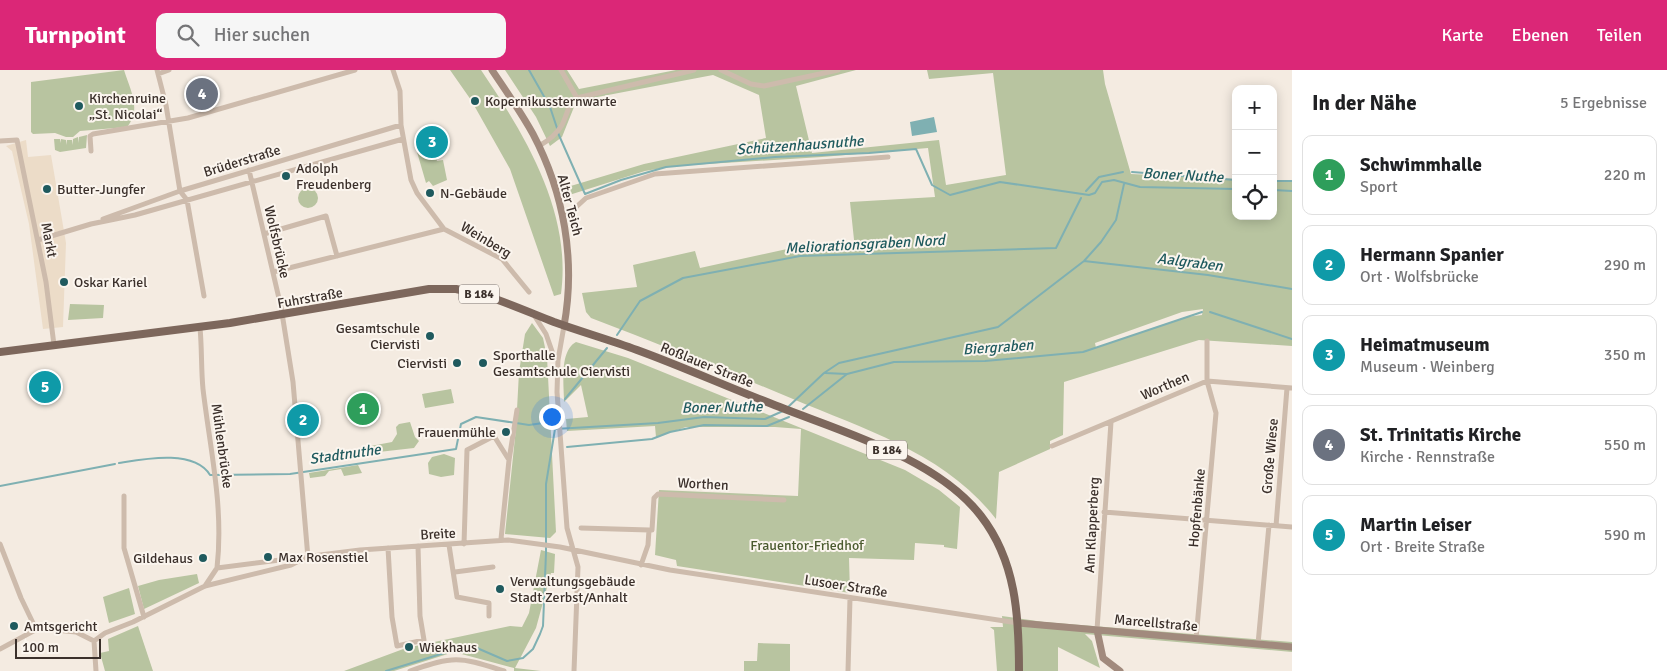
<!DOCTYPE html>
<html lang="de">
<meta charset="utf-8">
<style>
body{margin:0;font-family:Signika,sans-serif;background:#f6f6f6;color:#202124}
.controls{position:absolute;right:15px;top:15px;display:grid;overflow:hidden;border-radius:10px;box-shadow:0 2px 12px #0003}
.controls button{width:45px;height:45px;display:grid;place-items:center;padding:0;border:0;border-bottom:1px solid #e0e0e0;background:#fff;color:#202124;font:25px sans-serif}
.scale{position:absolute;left:15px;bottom:12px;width:86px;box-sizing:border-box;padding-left:5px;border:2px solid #3b302b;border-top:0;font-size:14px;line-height:18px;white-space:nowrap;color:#3b302b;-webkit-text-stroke:4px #fbf5ee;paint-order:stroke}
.you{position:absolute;left:551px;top:346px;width:18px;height:18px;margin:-12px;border:4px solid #fff;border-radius:50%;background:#1a73e8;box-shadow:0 0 0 8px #1a73e833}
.badge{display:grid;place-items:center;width:32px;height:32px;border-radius:50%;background:#db2777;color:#fff;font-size:16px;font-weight:700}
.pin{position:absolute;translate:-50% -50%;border:2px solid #fff;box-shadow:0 1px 5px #0006}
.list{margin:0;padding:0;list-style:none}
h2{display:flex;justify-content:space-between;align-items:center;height:65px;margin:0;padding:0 20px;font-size:21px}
h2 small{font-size:16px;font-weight:400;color:#757577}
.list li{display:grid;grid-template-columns:32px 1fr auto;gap:15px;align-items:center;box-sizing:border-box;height:80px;margin:0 10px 10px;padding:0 10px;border:1px solid #e0e0e0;border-radius:10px}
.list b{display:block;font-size:19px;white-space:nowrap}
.list p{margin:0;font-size:16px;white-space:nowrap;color:#757577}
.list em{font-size:16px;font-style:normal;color:#757577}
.icon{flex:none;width:28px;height:28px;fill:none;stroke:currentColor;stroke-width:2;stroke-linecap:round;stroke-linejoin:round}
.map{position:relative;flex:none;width:1292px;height:601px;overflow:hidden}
header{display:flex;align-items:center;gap:30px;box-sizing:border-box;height:70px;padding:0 25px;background:#db2777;color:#fff}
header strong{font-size:24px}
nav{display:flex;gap:28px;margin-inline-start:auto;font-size:18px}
.search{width:350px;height:45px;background:#f6f6f6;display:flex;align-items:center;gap:12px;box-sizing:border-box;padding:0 18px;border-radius:10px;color:#757577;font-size:19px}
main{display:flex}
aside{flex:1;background:#fff}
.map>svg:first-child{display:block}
</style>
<header>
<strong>Turnpoint</strong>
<div class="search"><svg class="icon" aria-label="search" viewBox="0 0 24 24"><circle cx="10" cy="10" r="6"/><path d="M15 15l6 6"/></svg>Hier suchen</div>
<nav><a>Karte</a><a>Ebenen</a><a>Teilen</a></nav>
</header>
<main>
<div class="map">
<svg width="1292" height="601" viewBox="0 0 1292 601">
<rect width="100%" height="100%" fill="#f4ebe1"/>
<path fill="#b8c4a0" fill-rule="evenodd" d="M 124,0 C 130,20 142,39 127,57 L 80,61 L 73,67 L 66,67 L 55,63 L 33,64 L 31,62 L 31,12 Z
M 450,0 L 481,0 C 525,65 572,142 561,224 L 554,226 L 510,99 L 471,30 Z
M 505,0 L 567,0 L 579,19 L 676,0 L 856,0 L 796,16 L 812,83 L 939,70 L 946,115 L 1006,105 L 993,3 L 929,9 L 927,0 L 1103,0 L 1105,14 L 1131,104 L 1236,109 L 1236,146 L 1273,146 L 1273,110 L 1292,111 L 1292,276 L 1199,270 L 1064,312 L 1063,365 L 1050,371 L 1050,379 L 999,402 L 996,449 C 946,384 866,360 793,329 C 726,301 659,274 591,248 L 586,242 L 582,223 L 637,217 L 633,195 L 695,181 L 700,198 L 787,179 L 855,179 L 850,132 L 935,127 L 928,78 L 822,87 L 674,96 L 645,101 L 566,126 L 564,118 L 644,94 L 766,68 L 759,25 L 713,5 L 587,29 L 576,32 L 562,67 L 550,76 L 536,47 ZM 1203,239 L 1202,245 L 1186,247 L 1096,278 L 1095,273 L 1182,242 Z
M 87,65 L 86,78 L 60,82 L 55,80 L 54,69 L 60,69 L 61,73 L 61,69 L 66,70 L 67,75 L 67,70 L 72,70 L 73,75 L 73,69 L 78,67 L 79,73 L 79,67 Z
M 433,78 L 437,91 L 443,90 L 447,110 L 433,116 L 429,111 L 426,113 L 417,82 Z
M298 128a10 10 0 1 1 20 0a10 10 0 1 1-20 0Z
M 70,234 L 104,235 L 103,248 L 68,250 Z
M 532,253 L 543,268 L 547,287 L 556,462 L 550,468 L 505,464 L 516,358 L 519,302 L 525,264 Z
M 576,272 L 628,288 L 905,400 L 939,420 L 960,437 L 957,479 L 944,477 L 944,475 L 915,473 L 914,490 L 849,488 L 850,523 L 677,496 L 676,490 L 655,485 L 659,420 L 798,426 L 801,359 L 775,357 L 686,357 L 656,367 L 655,356 L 567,361 L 566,349 L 588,347 L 581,315 L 564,332 C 564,316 559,281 576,272 Z
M 451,319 L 454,333 L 425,338 L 422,324 Z
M 410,352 L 415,367 L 419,371 L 414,378 L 361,384 L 360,378 L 392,372 L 397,364 L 396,357 L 399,354 Z
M 444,384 L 455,388 L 454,405 L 441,407 L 429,404 L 428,393 L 432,387 Z
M 358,395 L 362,403 L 344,406 L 341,399 L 329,401 L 325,406 L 310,408 L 309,403 Z
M 541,480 L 555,484 L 554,503 L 551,503 L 536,558 L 515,598 L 541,601 L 514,601 L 514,598 L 454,582 L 394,601 L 344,601 L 406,578 L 510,556 L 522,557 L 529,543 Z
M 197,504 L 199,513 L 144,539 L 138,516 L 159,510 Z
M 129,518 L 135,544 L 109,553 L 103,527 Z
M 1002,546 L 1044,552 L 1292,572 L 1292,582 L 1085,564 L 1092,571 L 1100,598 L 1058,577 L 1058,601 L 997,601 L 994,560 L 990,557 L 1003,557 Z
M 138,556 L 153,601 L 105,601 L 100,583 L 109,581 L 108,569 Z
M 758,573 L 790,574 L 790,601 L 744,601 L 744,591 L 757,591 Z"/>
<path fill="#ecdcc8" d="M 26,70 L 28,87 L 51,85 L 66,173 L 63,257 L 43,259 L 29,154 L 12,81 L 6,76 Z"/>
<path fill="#7fb0b2" d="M 934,47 L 937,62 L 912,66 L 910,52 Z"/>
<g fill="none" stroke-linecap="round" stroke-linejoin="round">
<path stroke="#7fb0b2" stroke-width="2" d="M 529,0 L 550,37 L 557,58
M 558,63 L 585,124 L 621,110 L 666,97 L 775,87 L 869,83 L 916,79 L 932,115 L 950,125 L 1000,112 L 1089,125 L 1095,123 L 1102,112 L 1114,110 L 1140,117 L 1236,119
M 1132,102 L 1236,110
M 1273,111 L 1292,111
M 1273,120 L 1292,121
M 1086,121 L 1099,107 L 1123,102
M 1084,191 L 1208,205 L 1292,219
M 1210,242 L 1292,269
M 617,265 L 640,231 L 683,208 L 800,186 L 1056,178 L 1081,128
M 825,303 L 847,304
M 565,329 L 607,278
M 787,338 L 824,303 L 839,293 L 998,257 L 1084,191 L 1101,172 L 1116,150 L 1124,114
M 803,339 L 847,304 L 894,292 L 985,291 L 1083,282 L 1202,242
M 567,377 L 652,369 L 670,362 L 704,355 L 767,356 L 789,347
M 119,393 C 144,389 194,379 210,405 L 290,404 L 456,379 L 461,354 L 476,347 L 529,355 L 543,353 L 555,359 L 658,353 L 704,347 L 765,349 L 783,341
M 0,416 L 115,394
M 386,601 L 470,575 L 507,591 L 523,588 L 533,579 L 540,564 L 543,556 L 546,483 L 546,414 L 555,359"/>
<path stroke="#cdbbac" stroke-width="5" d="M 157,0 L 166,35 L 180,121 L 187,130 L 204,226
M 393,0 L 400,21 L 401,55 L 411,110 L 417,123 L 444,159 L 502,189 L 529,222
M 561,0 L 577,28
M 721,0 L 751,14 L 764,16 L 838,0
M 158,4 L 169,0
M 0,71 L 17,70 L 46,212 L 54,275
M 539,76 C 548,71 556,65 562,55 C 567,46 568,33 577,28 L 694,0
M 91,81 L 90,66 L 93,64 L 188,48 L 355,0
M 249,100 L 281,237 L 293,312 L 308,488
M 562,144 L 574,139 L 586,128 L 655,104 L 888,87
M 103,149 L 180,121 L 401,55
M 264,164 L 326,146 L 337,186
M 38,170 L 91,154 L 135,145 L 403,69
M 273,202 L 444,159
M 534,245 L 546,264 L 553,284 L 558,290
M 564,256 L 558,290 L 557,322 L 567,458 L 578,497 L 574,601
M 200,258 C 202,278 201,299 203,319 C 210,379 224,437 217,498
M 1052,376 L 1207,311 L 1292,318
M 124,426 L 124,478 L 144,547
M 1104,442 L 1292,457
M 1276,456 L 1287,318
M 581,458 L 649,460
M 501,469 L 509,390 L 517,340
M 0,474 L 21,528 L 34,555 L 44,559 L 76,562 L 94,571
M 464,474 L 467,380 L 494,366 L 509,390
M 449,475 L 457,527 L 489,533 L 489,546
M 388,478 L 392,547 L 397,576 L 424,570 L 420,546 L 418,476
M 641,495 L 648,475 L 649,460 L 652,460 L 654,428 L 658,424 L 784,430
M 455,502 L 493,497
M 205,516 L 217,498 L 360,480 L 508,470 L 560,477 L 670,500 L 1018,553
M 1097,560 L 1111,352
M 1196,569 L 1216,343 L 1207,311 L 1207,271
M 94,571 L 105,563 L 133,552 L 205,516 L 291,495 L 303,489
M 94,571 L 96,601
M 1258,574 L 1269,455
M 0,579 L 39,558
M 410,601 C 456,585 459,587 504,601
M 848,601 L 850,528"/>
<path stroke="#a18a7d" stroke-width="7" d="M 492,0 C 506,21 521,42 533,64 C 564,123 576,190 564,256
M 1018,553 L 1292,577
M 1097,560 L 1103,588 L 1120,601"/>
<path stroke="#7d675c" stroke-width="8" d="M 0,282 L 230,253 L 429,219 L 456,219 L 484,225 C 508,233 531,243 554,252 C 582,262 610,270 637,280 C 681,296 723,315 767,332 C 835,360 935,386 981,446 C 1016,491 1019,546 1019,601"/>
</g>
<g fill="#1f5a5e" stroke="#fbf5ee" stroke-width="2">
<circle cx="475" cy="31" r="5"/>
<circle cx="79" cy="36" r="5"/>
<circle cx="286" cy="106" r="5"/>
<circle cx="47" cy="119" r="5"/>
<circle cx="430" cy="123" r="5"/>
<circle cx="64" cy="212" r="5"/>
<circle cx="430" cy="266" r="5"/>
<circle cx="457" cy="293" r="5"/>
<circle cx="483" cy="293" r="5"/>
<circle cx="506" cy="362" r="5"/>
<circle cx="268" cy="487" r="5"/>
<circle cx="203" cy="488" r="5"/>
<circle cx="500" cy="519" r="5"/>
<circle cx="14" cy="556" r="5"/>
<circle cx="409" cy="577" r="5"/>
</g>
<g text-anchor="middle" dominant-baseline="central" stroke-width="4" stroke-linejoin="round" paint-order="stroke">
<g fill="#fbf5ee" stroke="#756b66" stroke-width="1">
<rect x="459" y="214.5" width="40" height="19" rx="4"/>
<rect x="867" y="370.5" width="40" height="19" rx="4"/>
</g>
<g font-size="12" font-weight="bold" fill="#3b302b">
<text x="479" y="224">B 184</text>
<text x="887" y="380">B 184</text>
</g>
<g font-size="14" fill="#3b302b" stroke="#fbf5ee" text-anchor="start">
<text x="89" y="28">Kirchenruine<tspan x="89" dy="16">„St. Nicolai“</tspan></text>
<text x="485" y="31">Kopernikussternwarte</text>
<text x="296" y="98">Adolph<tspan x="296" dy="16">Freudenberg</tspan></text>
<text x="57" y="119">Butter-Jungfer</text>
<text x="440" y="123">N-Gebäude</text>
<text x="74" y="212">Oskar Kariel</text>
<text x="420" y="258" text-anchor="end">Gesamtschule<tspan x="420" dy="16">Ciervisti</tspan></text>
<text x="493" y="285">Sporthalle<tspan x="493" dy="16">Gesamtschule Ciervisti</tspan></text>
<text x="447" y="293" text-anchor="end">Ciervisti</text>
<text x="496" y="362" text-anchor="end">Frauenmühle</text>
<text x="278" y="487">Max Rosenstiel</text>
<text x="193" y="488" text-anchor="end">Gildehaus</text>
<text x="510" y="511">Verwaltungsgebäude<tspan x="510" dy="16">Stadt Zerbst/Anhalt</tspan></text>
<text x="24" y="556">Amtsgericht</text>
<text x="419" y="577">Wiekhaus</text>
</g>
<g font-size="14" fill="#3b302b" stroke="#fbf5ee">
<text transform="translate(242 91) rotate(-17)">Brüderstraße</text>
<text transform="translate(570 135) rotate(75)">Alter Teich</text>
<text transform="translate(49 170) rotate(79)">Markt</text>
<text transform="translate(486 170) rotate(31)">Weinberg</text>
<text transform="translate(277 172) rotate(77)">Wolfsbrücke</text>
<text transform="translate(310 228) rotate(-10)">Fuhrstraße</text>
<text transform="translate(707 295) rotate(22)">Roßlauer Straße</text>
<text transform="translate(1165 316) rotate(-23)">Worthen</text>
<text transform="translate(222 376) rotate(82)">Mühlenbrücke</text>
<text transform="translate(1270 386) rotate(-85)">Große Wiese</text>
<text transform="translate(703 414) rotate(3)">Worthen</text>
<text transform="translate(1197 438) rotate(-85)">Hopfenbänke</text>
<text transform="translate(1092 455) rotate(-87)">Am Klapperberg</text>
<text transform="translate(438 464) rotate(-3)">Breite</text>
<text transform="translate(846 516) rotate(9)">Lusoer Straße</text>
<text transform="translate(1156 553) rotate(5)">Marcellstraße</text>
</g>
<g font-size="14" fill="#4a5a2e" stroke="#fbf5ee">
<text x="807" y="475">Frauentor-Friedhof</text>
</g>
<g font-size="15" font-style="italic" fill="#1f5a5e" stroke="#fbf5ee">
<text transform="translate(800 75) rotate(-4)">Schützenhausnuthe</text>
<text transform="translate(1183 105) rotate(3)">Boner Nuthe</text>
<text transform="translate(865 174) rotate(-3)">Meliorationsgraben Nord</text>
<text transform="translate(1190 192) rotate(7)">Aalgraben</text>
<text transform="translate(998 277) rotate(-4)">Biergraben</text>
<text transform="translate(722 337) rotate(-1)">Boner Nuthe</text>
<text transform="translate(345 384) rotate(-8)">Stadtnuthe</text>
</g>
</g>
</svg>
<div class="controls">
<button>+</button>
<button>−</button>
<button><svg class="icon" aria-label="locate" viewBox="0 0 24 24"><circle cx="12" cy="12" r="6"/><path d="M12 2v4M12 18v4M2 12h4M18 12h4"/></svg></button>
</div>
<div class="scale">100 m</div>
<div class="you"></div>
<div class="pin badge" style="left:363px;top:339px;background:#2e9e5b">1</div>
<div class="pin badge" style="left:303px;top:350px;background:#0f9aa8">2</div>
<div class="pin badge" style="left:432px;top:72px;background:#0f9aa8">3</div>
<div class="pin badge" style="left:202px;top:24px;background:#6b7280">4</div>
<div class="pin badge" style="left:45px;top:317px;background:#0f9aa8">5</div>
</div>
<aside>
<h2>In der Nähe<small>5 Ergebnisse</small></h2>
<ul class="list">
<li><span class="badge" style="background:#2e9e5b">1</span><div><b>Schwimmhalle</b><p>Sport</p></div><em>220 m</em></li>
<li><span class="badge" style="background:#0f9aa8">2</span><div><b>Hermann Spanier</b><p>Ort · Wolfsbrücke</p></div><em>290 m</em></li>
<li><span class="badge" style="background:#0f9aa8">3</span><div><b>Heimatmuseum</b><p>Museum · Weinberg</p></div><em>350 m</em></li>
<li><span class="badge" style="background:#6b7280">4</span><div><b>St. Trinitatis Kirche</b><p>Kirche · Rennstraße</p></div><em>550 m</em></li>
<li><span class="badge" style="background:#0f9aa8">5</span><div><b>Martin Leiser</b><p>Ort · Breite Straße</p></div><em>590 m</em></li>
</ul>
</aside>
</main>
